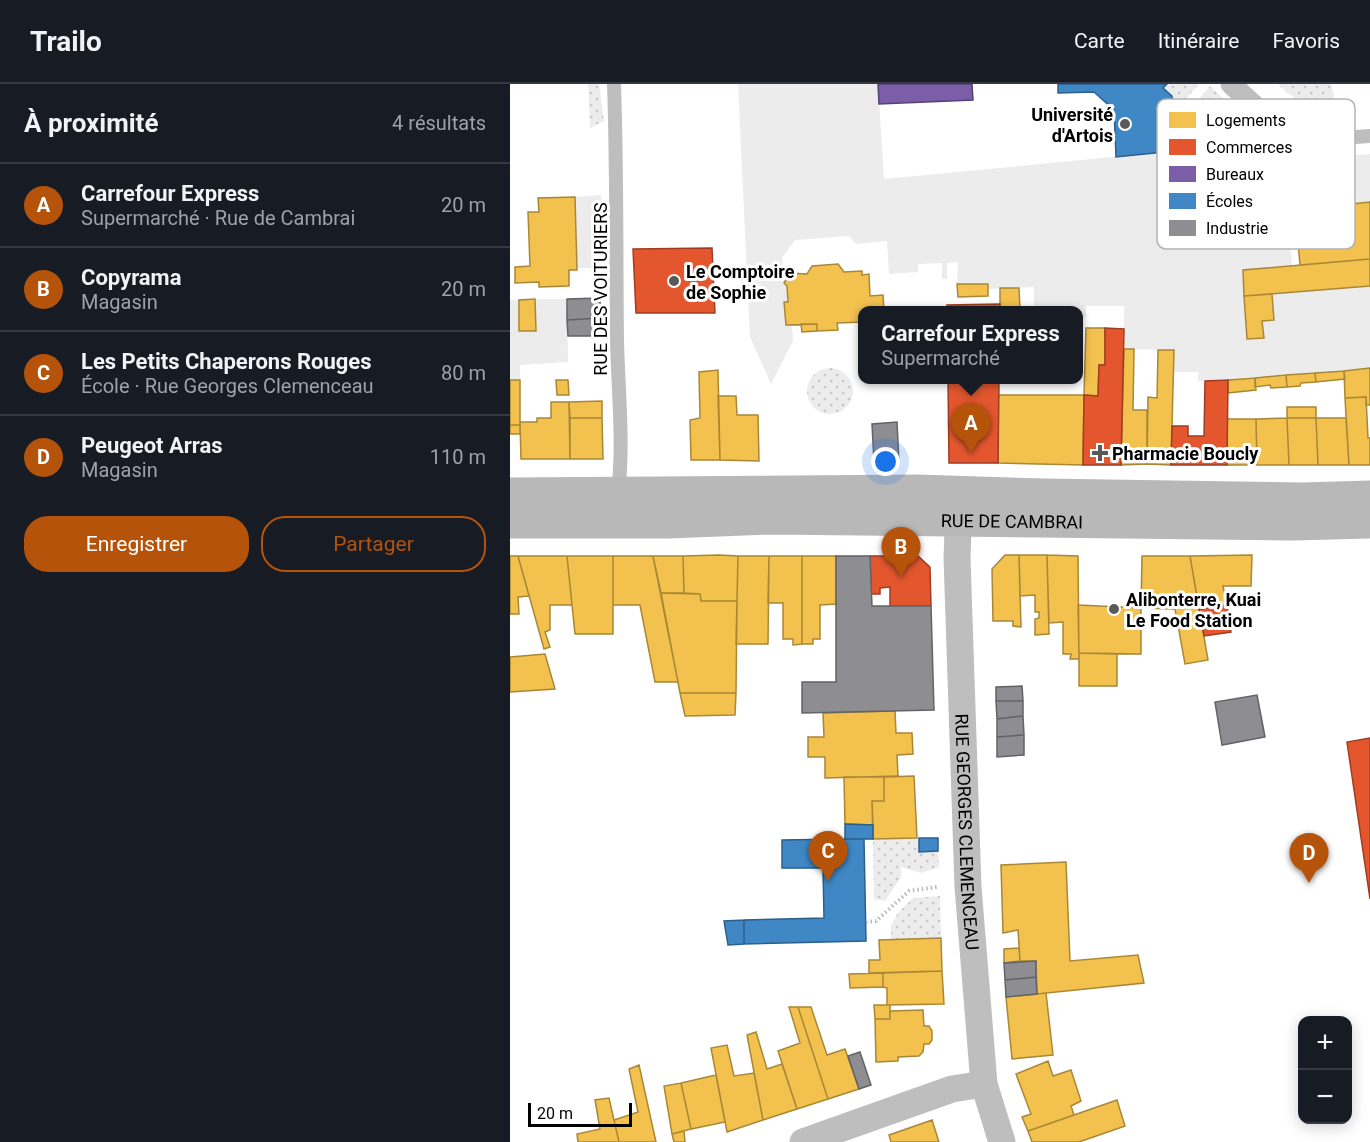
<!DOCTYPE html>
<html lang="fr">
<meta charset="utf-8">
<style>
body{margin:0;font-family:Roboto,sans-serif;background:#242831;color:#f1f3f6}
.controls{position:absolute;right:18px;bottom:18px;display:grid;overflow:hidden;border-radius:12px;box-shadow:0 3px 15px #0003}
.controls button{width:54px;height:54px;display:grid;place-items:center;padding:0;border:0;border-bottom:2px solid #363941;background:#171b24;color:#f1f3f6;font:30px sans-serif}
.scale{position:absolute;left:18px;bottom:15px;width:104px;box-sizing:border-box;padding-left:6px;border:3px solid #000;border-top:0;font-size:16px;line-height:21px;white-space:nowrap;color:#000;-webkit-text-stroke:4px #fff;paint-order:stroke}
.you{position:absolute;left:376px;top:378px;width:21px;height:21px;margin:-15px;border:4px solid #fff;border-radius:50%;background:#1a73e8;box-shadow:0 0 0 9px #1a73e833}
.badge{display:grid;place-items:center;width:39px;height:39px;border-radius:50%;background:#b45309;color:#fff;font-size:20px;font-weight:700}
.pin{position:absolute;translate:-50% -50px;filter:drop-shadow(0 2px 3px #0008)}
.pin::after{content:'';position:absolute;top:32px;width:21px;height:18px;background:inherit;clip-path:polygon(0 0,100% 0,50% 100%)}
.popup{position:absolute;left:348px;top:222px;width:225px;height:78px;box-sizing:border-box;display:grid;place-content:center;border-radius:12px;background:#171b24;filter:drop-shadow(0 2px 4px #0005);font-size:20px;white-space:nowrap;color:#9ea1a6}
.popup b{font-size:22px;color:#f1f3f6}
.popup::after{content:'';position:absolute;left:50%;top:100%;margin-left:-12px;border:12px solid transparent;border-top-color:#171b24}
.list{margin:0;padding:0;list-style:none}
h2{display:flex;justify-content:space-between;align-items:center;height:78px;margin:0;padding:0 24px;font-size:26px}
h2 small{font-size:20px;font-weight:400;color:#9ea1a6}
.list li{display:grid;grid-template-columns:39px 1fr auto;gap:18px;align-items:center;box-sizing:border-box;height:84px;padding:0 24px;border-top:2px solid #363941}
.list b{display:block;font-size:22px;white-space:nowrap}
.list p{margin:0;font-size:20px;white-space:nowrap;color:#9ea1a6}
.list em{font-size:20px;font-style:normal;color:#9ea1a6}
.actions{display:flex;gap:12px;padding:18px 24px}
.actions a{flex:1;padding:14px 0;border:2px solid #b45309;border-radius:24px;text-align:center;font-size:21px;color:#b45309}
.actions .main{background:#b45309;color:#fff}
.map{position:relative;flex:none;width:860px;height:1058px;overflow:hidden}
header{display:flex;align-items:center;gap:36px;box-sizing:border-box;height:84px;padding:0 30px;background:#171b24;border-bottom:2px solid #363941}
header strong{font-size:28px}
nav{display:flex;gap:33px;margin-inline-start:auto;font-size:21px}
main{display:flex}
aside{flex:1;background:#171b24}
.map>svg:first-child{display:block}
</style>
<header>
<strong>Trailo</strong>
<nav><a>Carte</a><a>Itinéraire</a><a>Favoris</a></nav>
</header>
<main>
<aside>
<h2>À proximité<small>4 résultats</small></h2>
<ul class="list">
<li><span class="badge">A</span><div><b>Carrefour Express</b><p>Supermarché · Rue de Cambrai</p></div><em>20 m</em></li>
<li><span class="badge">B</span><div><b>Copyrama</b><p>Magasin</p></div><em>20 m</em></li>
<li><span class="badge">C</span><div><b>Les Petits Chaperons Rouges</b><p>École · Rue Georges Clemenceau</p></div><em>80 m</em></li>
<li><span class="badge">D</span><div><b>Peugeot Arras</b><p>Magasin</p></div><em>110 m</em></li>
</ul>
<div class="actions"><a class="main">Enregistrer</a><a>Partager</a></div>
</aside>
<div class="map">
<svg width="860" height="1058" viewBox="0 0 860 1058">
<defs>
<pattern id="grass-dots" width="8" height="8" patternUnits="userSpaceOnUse" patternTransform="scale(1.5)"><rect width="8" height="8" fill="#ececec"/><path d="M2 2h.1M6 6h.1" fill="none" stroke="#c9c9c9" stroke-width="1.8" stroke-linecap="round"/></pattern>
</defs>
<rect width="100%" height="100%" fill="#fff"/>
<path fill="url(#grass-dots)" d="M 78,0 L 89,0 L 94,37 L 80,44 Z
M 657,0 L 689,0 L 674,17 L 662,19 L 653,4 Z
M 768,0 L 821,0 L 827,24 C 799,28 788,18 768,0 Z
M 700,2 L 764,62 L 805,75 L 738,80 L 739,60 L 664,67 L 662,31 L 676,30 Z
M 780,23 C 796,36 809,36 828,35 L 829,42 C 808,43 791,42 774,29 Z
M297 307a23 23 0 1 1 46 0a23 23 0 1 1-46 0Z
M 409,754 L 409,768 L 428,767 L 429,783 L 411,789 L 391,783 L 391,793 L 375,817 L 364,815 L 363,755 Z
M 430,812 L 431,854 L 381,856 L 381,841 L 388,829 L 403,814 Z"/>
<path fill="#ececec" d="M 228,0 L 368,0 L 374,95 L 739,60 L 739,80 L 860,70 L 860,118 L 777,126 L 782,182 L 733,186 L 737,255 L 752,237 L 763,236 L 762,210 L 860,202 L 860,284 L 688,297 L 688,288 L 663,288 L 663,266 L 614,265 L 614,222 L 576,222 L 576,233 L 569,233 L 569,226 L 524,226 L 524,203 L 478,205 L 478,200 L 447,200 L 448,178 L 437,179 L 437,195 L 432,195 L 432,179 L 408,180 L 408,188 L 379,190 L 377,157 L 346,160 L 339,152 L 285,156 L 272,174 L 274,199 L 277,202 L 278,218 L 274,219 L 276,240 L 282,241 L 283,257 L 261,300 L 240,253 Z
M 91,111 L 92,184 L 67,184 L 65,113 Z
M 25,215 L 57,215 L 58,278 L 10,281 L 10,296 L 0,296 L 0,216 L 9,216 L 10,247 L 26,247 Z"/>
<path fill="#f2c14e" stroke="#a98737" stroke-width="1.5" d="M 65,113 L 67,186 L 59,186 L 59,202 L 29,203 L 29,198 L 5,199 L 5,183 L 20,182 L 18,128 L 29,128 L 28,114 Z
M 860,118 L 860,175 L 790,181 L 787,147 L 815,145 L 813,123 Z
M 860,175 L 860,202 L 734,212 L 733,186 Z
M 328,180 L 334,188 L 352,187 L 352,191 L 359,190 L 360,212 L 373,211 L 374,226 L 353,226 L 353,238 L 327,239 L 328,246 L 307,247 L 307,240 L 276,241 L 274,218 L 278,218 L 277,202 L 274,199 L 280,189 L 297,190 L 302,182 Z
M 447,200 L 478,200 L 478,212 L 448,213 Z
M 490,204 L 509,204 L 510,225 L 490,225 Z
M 762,210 L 764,236 L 752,237 L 754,254 L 737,255 L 734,212 Z
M 25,215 L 26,247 L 9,247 L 9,216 Z
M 291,240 L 307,240 L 307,247 L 292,248 Z
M 576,244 L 595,244 L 595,281 L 589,281 L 588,312 L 574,311 Z
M 614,265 L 624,265 L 623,326 L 637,326 L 637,380 L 611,381 Z
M 648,266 L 664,266 L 661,381 L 637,380 L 638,313 L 647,314 Z
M 860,284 L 860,321 L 856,321 L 856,313 L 835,314 L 834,287 Z
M 208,286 L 210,376 L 181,376 L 180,336 L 190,334 L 189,288 Z
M 834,287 L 835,295 L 806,298 L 805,289 Z
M 805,289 L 806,298 L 791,299 L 790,302 L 777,303 L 776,291 Z
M 776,291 L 777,303 L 761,304 L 760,301 L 745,303 L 745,294 Z
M 745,294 L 746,306 L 718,309 L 718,296 Z
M 0,296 L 10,296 L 10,341 L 0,341 Z
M 46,296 L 58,296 L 59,311 L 47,311 Z
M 488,311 L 574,311 L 573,381 L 488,379 Z
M 208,312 L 226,312 L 227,331 L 248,331 L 249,377 L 210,376 Z
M 856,313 L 858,354 L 860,354 L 860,381 L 839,381 L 835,314 Z
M 92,317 L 92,334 L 60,334 L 59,318 Z
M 41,318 L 59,318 L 60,375 L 11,375 L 10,338 L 27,338 L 27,334 L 41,334 Z
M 777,323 L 806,323 L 806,334 L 777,334 Z
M 60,334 L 92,334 L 93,375 L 60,375 Z
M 777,334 L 779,381 L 747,381 L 746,335 Z
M 777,334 L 806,334 L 808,381 L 779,381 Z
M 806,334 L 836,334 L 839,381 L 808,381 Z
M 717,335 L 746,335 L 747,381 L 717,381 Z
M 0,341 L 10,341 L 10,350 L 0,350 Z
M 209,471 L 228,472 L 227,517 L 191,517 L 190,510 L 174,509 L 173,472 Z
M 495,471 L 509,471 L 511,543 L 503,542 L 503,537 L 483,537 L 482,485 Z
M 509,471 L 537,471 L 539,550 L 525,551 L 525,535 L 529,534 L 529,528 L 525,528 L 525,511 L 510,512 Z
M 537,471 L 568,472 L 569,575 L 560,575 L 561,570 L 553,570 L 553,538 L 539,539 Z
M 742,471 L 741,502 L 713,502 L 717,521 L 689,525 L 680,472 Z
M 0,472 L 8,472 L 19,512 L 8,513 L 9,530 L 0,530 Z
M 8,472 L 57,472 L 62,521 L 40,521 L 40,546 L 35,548 L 40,563 L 34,565 Z
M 57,472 L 103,472 L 103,550 L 65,550 Z
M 103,472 L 143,472 L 168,598 L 145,598 L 130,521 L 103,521 Z
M 143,472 L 173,472 L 174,509 L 151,509 Z
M 228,472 L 259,472 L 258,560 L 226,560 Z
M 259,472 L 292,472 L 292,560 L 283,561 L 283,555 L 273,555 L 273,519 L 258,519 Z
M 292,472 L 326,472 L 326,520 L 310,521 L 310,555 L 303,555 L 303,560 L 292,560 Z
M 632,472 L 680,472 L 698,576 L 675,580 L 665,525 L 631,524 Z
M 151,509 L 190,510 L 191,517 L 227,517 L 226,609 L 170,609 Z
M 568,521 L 631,524 L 631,570 L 569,569 Z
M 569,569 L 607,570 L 607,602 L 569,602 Z
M 35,570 L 45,605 L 0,608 L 0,573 Z
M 170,609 L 226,609 L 225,631 L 175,632 Z
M 385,627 L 386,649 L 402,649 L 403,670 L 387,671 L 388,692 L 315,694 L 315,673 L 298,673 L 298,653 L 314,653 L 313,629 Z
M 404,692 L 407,754 L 363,755 L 362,717 L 374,717 L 374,693 Z
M 334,693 L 374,693 L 374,717 L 362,717 L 363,741 L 335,740 Z
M 556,778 L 560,877 L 628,871 L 634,899 L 527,910 L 526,877 L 510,877 L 508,846 L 493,849 L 491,781 Z
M 431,854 L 432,887 L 359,889 L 359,876 L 370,876 L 369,856 Z
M 509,864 L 510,877 L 494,879 L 494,865 Z
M 432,887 L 434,920 L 377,921 L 377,904 L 373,903 L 373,889 Z
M 373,889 L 373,903 L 340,904 L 339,890 Z
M 536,909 L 543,971 L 502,975 L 496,913 Z
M 364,921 L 380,921 L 380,935 L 365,935 Z
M 279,923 L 288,923 L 318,1015 L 287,1025 L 268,967 L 290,959 Z
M 288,923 L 301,923 L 317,971 L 335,965 L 349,1005 L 318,1015 Z
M 413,926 L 414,942 L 419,942 L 422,947 L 422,956 L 419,960 L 414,960 L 413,968 L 409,972 L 388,973 L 388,977 L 366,978 L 365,935 L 380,935 L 380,927 Z
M 246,948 L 257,985 L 272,980 L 287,1025 L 253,1036 L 237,951 Z
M 217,961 L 224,992 L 244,989 L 253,1036 L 217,1048 L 201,964 Z
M 538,977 L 543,992 L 561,986 L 571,1017 L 561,1022 L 564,1031 L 518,1047 L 512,1033 L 521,1030 L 506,990 Z
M 129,981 L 146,1058 L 109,1058 L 104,1036 L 128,1028 L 119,985 Z
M 206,991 L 215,1038 L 181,1045 L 171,999 Z
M 171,999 L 181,1045 L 162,1050 L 154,1002 Z
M 99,1014 L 109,1058 L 68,1058 L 67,1050 L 90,1045 L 85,1016 Z
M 607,1016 L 615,1042 L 569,1058 L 522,1058 L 518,1047 Z
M 422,1036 L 429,1058 L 381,1058 L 379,1051 Z
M 174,1047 L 175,1058 L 164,1058 L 162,1050 Z"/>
<path fill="#e4572e" stroke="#a03d20" stroke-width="1.5" d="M 202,164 L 205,229 L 126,229 L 123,165 Z
M 490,220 L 490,226 L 437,226 L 437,221 Z
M 595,244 L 614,245 L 611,381 L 573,381 L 574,311 L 588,312 L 589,281 L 595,281 Z
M 438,296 L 489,296 L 488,379 L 439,379 Z
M 718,296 L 717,381 L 661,381 L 662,342 L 678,342 L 678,352 L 694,352 L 695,297 Z
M 360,472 L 408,472 L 420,483 L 421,522 L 380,522 L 380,503 L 370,504 L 370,510 L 361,510 Z
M 717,521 L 721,548 L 694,552 L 689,525 Z
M 860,654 L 860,815 L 837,658 Z"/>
<path fill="#7b5ea7" stroke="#564275" stroke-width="1.5" d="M 368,0 L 462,0 L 463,16 L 369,20 Z"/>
<path fill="#3f88c5" stroke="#2c5f8a" stroke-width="1.5" d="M 548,0 L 657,0 L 653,4 L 662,12 L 664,67 L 606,73 L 604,26 L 584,8 L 548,9 Z
M 335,740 L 363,741 L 363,755 L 335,755 Z
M 409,754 L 428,754 L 428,767 L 409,768 Z
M 335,755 L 354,755 L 356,857 L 234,860 L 234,836 L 314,834 L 313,784 L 272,784 L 272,756 Z
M 234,836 L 234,860 L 218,861 L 214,837 Z"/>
<path fill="#8d8d92" stroke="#636366" stroke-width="1.5" d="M 90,214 L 90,234 L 57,236 L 57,215 Z
M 90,234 L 90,252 L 58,252 L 57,236 Z
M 387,338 L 389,378 L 364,378 L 362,340 Z
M 326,472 L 360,472 L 362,522 L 421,522 L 424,626 L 292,629 L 292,598 L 326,598 Z
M 512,602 L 513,617 L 486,617 L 486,603 Z
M 747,611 L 755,653 L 712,661 L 705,618 Z
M 486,617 L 513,617 L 513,632 L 487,635 Z
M 513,632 L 514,651 L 487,653 L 487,635 Z
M 514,651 L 514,671 L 487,673 L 487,653 Z
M 526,877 L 526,893 L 495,896 L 494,879 Z
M 526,893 L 527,910 L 496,913 L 495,896 Z
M 350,968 L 361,1001 L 349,1005 L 338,972 Z"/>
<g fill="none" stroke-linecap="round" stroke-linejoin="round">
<path stroke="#b9b9b9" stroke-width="4" stroke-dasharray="1.5 3" stroke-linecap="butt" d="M 356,838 L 366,837 L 399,807 L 427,803"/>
<path stroke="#bebebe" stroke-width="14" d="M 104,0 C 107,85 106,170 107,255 C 108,306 114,359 108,410
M 801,56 L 860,52"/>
<path stroke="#bebebe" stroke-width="21" d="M 721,0 L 770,45 L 781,52 L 801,56"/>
<g stroke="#bebebe" stroke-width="27">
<path id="s1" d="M 449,418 L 447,474 L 458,803 L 474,1000 L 492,1058"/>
<path d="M 293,1058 L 442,1005 L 474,1000"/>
</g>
<g stroke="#b8b8b8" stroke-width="33">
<path d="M 0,410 L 407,407 L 533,411 L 793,415 L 860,413"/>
<path id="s2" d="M 0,438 L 158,438 L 261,434 L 783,440 L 860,438"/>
</g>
</g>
<g fill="#595959" stroke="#fff" stroke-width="2">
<circle cx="615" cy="40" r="6"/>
<circle cx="164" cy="197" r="6"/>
<path d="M587 360h6v6h6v6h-6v6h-6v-6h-6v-6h6z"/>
<circle cx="604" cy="525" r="6"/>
</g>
<g text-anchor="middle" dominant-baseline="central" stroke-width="6" stroke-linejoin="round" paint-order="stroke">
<g font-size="18" font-weight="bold" fill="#000" stroke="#fff" text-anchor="start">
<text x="603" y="30" text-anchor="end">Université<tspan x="603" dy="21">d'Artois</tspan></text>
<text x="176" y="187">Le Comptoire<tspan x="176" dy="21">de Sophie</tspan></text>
<text x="602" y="369">Pharmacie Boucly</text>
<text x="616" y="515">Alibonterre, Kuai<tspan x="616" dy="21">Le Food Station</tspan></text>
</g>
<g font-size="18" fill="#000" stroke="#fff">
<text transform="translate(90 205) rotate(-90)">RUE DES VOITURIERS</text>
<text stroke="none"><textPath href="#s2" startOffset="502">RUE DE CAMBRAI</textPath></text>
<text stroke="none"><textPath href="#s1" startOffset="330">RUE GEORGES CLEMENCEAU</textPath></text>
</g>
</g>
<rect x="647" y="15" width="198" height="150" rx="9" fill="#fff" stroke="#b2b2b2" stroke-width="1.5"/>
<rect x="659" y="28" width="27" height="16" fill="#f2c14e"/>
<rect x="659" y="55" width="27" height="16" fill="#e4572e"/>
<rect x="659" y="82" width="27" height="16" fill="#7b5ea7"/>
<rect x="659" y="109" width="27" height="16" fill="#3f88c5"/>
<rect x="659" y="136" width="27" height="16" fill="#8d8d92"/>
<g font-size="16" fill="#000">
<text x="696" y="42">Logements</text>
<text x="696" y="69">Commerces</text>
<text x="696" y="96">Bureaux</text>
<text x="696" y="123">Écoles</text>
<text x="696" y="150">Industrie</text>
</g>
</svg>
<div class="controls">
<button>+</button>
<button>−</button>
</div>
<div class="scale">20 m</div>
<div class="you"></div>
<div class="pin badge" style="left:461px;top:369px">A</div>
<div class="popup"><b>Carrefour Express</b>Supermarché</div>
<div class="pin badge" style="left:391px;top:493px">B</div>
<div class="pin badge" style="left:318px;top:797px">C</div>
<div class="pin badge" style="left:799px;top:799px">D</div>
</div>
</main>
